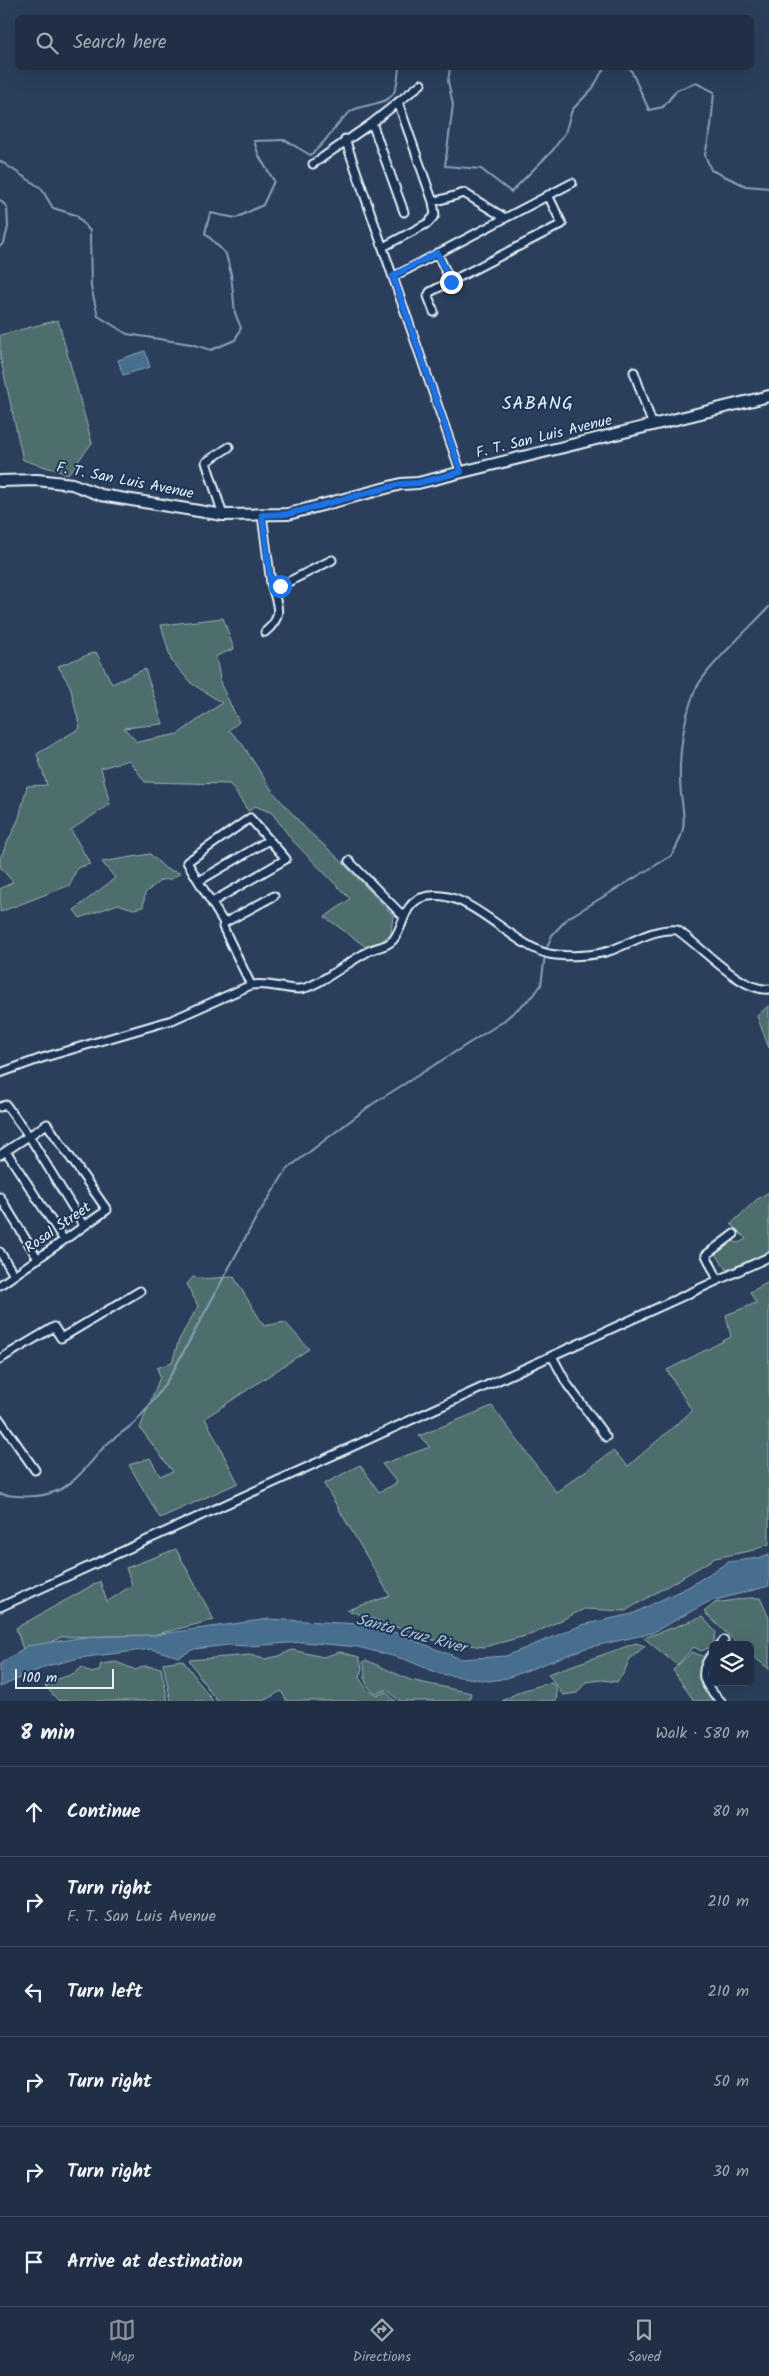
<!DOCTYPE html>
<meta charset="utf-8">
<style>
body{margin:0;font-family:Kalam,sans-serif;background:#28374c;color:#f1f3f6}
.controls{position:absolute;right:15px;bottom:15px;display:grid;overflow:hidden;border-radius:8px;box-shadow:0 5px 20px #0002}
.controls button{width:45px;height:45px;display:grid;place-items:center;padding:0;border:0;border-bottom:1px solid #3d4a5e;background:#202f45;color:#f1f3f6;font:25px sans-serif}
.scale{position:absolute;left:15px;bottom:12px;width:99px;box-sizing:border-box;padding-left:5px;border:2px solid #e8f1f8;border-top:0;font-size:14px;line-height:18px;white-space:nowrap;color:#e8f1f8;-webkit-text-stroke:4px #1d3557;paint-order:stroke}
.stop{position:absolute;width:15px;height:15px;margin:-11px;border:4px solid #1a73e8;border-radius:50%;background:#fff}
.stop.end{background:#1a73e8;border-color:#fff;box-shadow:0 1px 5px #0008}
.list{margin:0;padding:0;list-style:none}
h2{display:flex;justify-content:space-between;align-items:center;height:65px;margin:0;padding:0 20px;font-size:21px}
h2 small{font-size:16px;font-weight:400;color:#a2a9b3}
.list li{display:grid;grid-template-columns:32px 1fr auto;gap:15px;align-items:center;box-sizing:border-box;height:90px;padding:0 20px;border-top:1px solid #3d4a5e}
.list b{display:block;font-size:19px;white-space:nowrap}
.list p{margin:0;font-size:16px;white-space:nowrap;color:#a2a9b3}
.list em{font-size:16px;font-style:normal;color:#a2a9b3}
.icon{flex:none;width:28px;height:28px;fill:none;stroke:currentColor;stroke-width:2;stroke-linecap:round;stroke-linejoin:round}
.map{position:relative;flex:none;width:769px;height:1701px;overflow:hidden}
.search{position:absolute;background:#202f45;box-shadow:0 5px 20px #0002;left:15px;right:15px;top:15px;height:55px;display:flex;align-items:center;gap:12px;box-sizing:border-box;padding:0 18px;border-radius:8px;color:#a2a9b3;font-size:19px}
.sheet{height:605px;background:#202f45}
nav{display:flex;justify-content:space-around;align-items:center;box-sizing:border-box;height:70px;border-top:1px solid #3d4a5e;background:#202f45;font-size:14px;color:#a2a9b3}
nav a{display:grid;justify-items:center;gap:2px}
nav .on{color:#8c9099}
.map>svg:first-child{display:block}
</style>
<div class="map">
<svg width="769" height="1701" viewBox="0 0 769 1701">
<rect width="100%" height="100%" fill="#2b3f5c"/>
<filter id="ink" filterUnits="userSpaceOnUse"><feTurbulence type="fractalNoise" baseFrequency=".02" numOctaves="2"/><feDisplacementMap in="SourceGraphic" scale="10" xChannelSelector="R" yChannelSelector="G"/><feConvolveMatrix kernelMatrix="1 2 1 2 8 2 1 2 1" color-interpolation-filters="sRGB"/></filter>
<g filter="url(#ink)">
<path fill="#4e6e6d" stroke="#9bb0b2" d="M 58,320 L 92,443 L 68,474 L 23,460 L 0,356 L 0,335 Z
M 223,618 L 234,649 L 216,656 L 221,685 L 239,722 L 229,730 L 241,742 L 273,792 L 306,829 L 338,858 L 393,915 L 391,934 L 370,950 L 325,917 L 350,899 L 293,841 L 272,813 L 255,806 L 248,811 L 230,784 L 145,782 L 129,760 L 101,768 L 110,804 L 71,830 L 90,864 L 77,868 L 70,885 L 0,912 L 0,889 L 13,882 L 0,867 L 0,858 L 19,818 L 27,786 L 47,785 L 37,754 L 80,728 L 70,686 L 58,666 L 96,652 L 112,684 L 145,669 L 163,724 L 124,728 L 137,742 L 178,734 L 222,703 L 191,683 L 171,660 L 161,625 Z
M 150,854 L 166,869 L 180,873 L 171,879 L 161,880 L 145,893 L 143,907 L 133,909 L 118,904 L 80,918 L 74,910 L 115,878 L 102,862 Z
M 769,1005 L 769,1048 L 757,1016 Z
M 769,1192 L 769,1252 L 727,1270 L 715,1253 L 732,1241 L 738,1243 L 746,1239 L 731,1224 L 756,1200 Z
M 193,1277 C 208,1280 219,1277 234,1277 L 264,1326 L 285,1322 L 309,1349 L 205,1418 L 238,1483 L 160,1518 L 129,1465 L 150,1458 L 160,1476 L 173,1472 L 140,1428 L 160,1377 L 157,1368 L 172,1362 L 179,1340 L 198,1306 L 187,1284 Z
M 769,1282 L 769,1544 L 754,1550 L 715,1558 L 625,1611 L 584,1609 L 533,1634 L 484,1647 L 433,1640 L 347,1610 L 390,1596 L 324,1484 L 360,1465 L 379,1492 L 397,1483 L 382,1464 L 430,1447 L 419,1436 L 492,1406 L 556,1492 L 613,1451 L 628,1466 L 692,1411 L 667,1370 L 731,1337 L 726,1315 L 756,1303 L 750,1292 Z
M 176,1549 L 214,1620 L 153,1635 L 61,1637 L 25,1656 L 16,1628 L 100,1581 L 107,1602 L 132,1585 L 126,1568 Z
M 748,1598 L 760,1598 L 769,1618 L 769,1669 L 750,1654 L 750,1645 L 739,1645 L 704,1612 L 715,1603 Z
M 702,1617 L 716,1632 L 713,1646 L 701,1651 L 694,1647 L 677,1665 L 644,1638 Z
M 636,1643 L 645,1646 L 630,1659 L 623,1674 L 617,1682 L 602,1680 L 586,1682 L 577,1693 L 563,1695 L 548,1674 Z
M 292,1650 L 323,1657 L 340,1652 L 359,1657 L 362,1668 L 360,1679 L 367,1690 L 377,1695 L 386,1692 L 395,1701 L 287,1701 L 281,1691 L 263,1701 L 217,1701 C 206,1688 199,1674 189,1660 L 250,1655 L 264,1659 L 279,1656 Z
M 692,1652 L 705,1657 C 695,1679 697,1686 716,1701 L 694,1701 L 673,1670 Z
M 182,1660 C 194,1673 202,1688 213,1701 L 171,1701 L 163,1663 Z
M 366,1660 L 410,1680 L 471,1693 L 469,1701 L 399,1701 L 387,1690 L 376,1693 C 359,1683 368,1676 363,1662 Z
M 116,1662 L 136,1670 L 144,1666 L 161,1668 L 168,1701 L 59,1701 L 45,1686 C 56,1676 71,1679 82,1667 L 91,1673 L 99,1671 L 101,1664 Z
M 552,1682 L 557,1691 L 556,1701 L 502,1701 L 521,1691 Z"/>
<path fill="#466e8e" stroke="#87a2b8" d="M 145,351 L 150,367 L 123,375 L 118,360 Z
M 769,1554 L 769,1586 L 708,1602 L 652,1633 L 586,1648 L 507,1678 L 489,1681 L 440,1674 L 404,1659 L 358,1647 L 302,1642 L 249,1646 L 228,1645 L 194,1649 L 179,1657 L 151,1649 L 79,1658 L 47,1666 L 0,1687 L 0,1664 L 27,1646 L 85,1637 L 153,1635 L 269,1619 L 376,1625 L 461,1659 L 506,1656 L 582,1625 L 632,1614 L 690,1586 L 728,1562 L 759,1558 Z"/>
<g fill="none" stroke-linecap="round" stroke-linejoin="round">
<path stroke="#87a2b8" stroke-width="2" d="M 450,68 L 448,81 L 453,105 L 445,166 L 481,169 L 511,192 L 553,150 L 565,133 L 572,110 L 593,88 L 604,68
M 630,68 L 649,110 L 663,107 L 677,90 L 696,83 L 714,92 L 711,127 L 705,155 L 711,170 L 746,186 L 769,188
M 0,161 L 41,188 L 53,208 L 76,215 L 90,231 L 91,287 L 98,316 L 127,334 L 191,344 L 211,350 L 235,340 L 241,328 L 235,313 L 231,274 L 226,254 L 205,233 L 210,213 L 236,218 L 263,205 L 274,181 L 259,156 L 254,141 L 285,140 L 310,155 C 327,144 337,119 353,110 C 365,104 385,105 393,94 C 398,86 398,76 399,68
M 0,200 L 7,207 L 8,227 L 4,243 L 0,246
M 546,950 L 552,935 L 568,918 L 671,856 C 692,823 681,814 680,780 C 679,752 684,718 694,693 C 702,671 751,627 769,607
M 0,1494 C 15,1497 40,1498 54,1492 C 75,1485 90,1462 105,1446 C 115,1436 128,1430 138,1419 C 151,1405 162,1389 172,1373 L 256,1218 L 287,1169 L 371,1105 L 501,1023 L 534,995 L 541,985 L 545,955"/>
<g stroke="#e8f1f8" stroke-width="11">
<path id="minor" d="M 372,123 L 404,212
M 345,139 L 461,473
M 313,164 L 372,123 L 421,84
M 433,202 L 464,193 L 505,218
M 383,247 L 428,223 L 435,215 L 433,202 L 398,102
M 437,253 L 451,282
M 393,277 L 572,183
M 434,312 L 428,296 L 430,292 L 562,224 L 548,195
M 634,372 L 653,426
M 223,515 L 206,462 L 229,447
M 262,515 L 271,583 L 275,586 L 280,586 L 332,560
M 265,632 C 285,616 277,605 271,583
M 349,861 L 404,917
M 199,881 L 269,840
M 212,902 L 286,859 L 250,818 L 187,862 L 224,923
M 251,985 L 223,927 L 224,923 L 274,896
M 0,1073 L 42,1058 L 172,1020 L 251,985 C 268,982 282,989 299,989 C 315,989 352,959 369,951 C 376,947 387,947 393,940 C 404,927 403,905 421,898 C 465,882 508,944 549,954 C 565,957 594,956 609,951 C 632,943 653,928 677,930 C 701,946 741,992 769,989
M 0,1107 L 6,1105 L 29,1136 L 84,1226
M 6,1151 L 64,1240
M 0,1155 L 47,1124 L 107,1210 L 0,1285
M 0,1197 L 38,1259
M 0,1252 L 14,1275
M 718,1280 L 706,1255 L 734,1234
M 552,1356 L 567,1384 L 606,1437
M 0,1359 L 54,1327 L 61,1338 L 140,1291
M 0,1420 L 35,1470
M 0,1607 L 769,1257
M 720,1645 L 724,1640
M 713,1653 C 696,1673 704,1686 721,1701"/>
</g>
<g stroke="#e8f1f8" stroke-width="14">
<path id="secondary" d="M 0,481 L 37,480 L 72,484 L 101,495 L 223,515 L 288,514 L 401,484 L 418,483 L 769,396"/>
</g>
<use href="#minor" stroke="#1d3557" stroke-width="7"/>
<use href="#secondary" stroke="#1d3557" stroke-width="10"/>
</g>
</g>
<g fill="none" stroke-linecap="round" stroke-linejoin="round" filter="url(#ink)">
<path stroke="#1a73e8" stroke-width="6" d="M 280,586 L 275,586 L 271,583 L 262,515 L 288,514 L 401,484 L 418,483 L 461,472 L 393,276 L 437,253 L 451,282"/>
</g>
<g text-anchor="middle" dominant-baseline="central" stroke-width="4" stroke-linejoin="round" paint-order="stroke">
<g font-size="15" fill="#e8f1f8" stroke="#1d3557">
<text transform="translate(544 437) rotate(-14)">F. T. San Luis Avenue</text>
<text transform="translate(125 481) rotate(11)">F. T. San Luis Avenue</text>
<text transform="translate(58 1228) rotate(-35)">Rosal Street</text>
</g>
<g font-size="16" font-style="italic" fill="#afc3d3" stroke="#1d3557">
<text transform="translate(411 1634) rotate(15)">Santa Cruz River</text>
</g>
<g font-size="18" letter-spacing="1" fill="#e8f1f8" stroke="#1d3557">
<text x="538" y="404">SABANG</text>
</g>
</g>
</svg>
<div class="controls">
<button><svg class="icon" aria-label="layers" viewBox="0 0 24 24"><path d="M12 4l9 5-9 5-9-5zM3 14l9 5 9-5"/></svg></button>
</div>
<div class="scale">100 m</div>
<div class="stop" style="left:280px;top:586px"></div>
<div class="stop end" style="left:451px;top:282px"></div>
<div class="search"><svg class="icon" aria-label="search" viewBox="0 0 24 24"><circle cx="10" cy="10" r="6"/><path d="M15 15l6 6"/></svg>Search here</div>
</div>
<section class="sheet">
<h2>8 min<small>Walk · 580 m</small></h2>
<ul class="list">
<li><svg class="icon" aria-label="ahead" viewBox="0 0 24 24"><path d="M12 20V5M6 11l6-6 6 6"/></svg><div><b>Continue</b></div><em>80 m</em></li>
<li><svg class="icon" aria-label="right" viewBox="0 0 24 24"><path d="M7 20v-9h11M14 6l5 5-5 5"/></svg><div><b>Turn right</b><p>F. T. San Luis Avenue</p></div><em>210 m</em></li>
<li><svg class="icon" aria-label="left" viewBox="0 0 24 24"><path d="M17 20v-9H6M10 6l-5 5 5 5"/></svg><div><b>Turn left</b></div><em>210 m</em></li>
<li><svg class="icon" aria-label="right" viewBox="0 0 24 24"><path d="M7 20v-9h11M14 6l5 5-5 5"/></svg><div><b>Turn right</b></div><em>50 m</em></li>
<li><svg class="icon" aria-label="right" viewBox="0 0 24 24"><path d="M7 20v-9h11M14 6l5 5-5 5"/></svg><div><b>Turn right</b></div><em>30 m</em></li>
<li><svg class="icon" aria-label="arrive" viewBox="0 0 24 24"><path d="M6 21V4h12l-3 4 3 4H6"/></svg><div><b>Arrive at destination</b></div></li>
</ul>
</section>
<nav>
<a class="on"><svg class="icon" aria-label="map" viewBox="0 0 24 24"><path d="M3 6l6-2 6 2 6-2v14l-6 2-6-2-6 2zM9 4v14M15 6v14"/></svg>Map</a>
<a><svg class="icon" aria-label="directions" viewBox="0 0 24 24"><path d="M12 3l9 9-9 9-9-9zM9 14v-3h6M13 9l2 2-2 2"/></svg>Directions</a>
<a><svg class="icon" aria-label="saved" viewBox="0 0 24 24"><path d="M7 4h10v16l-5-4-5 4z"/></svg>Saved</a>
</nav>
